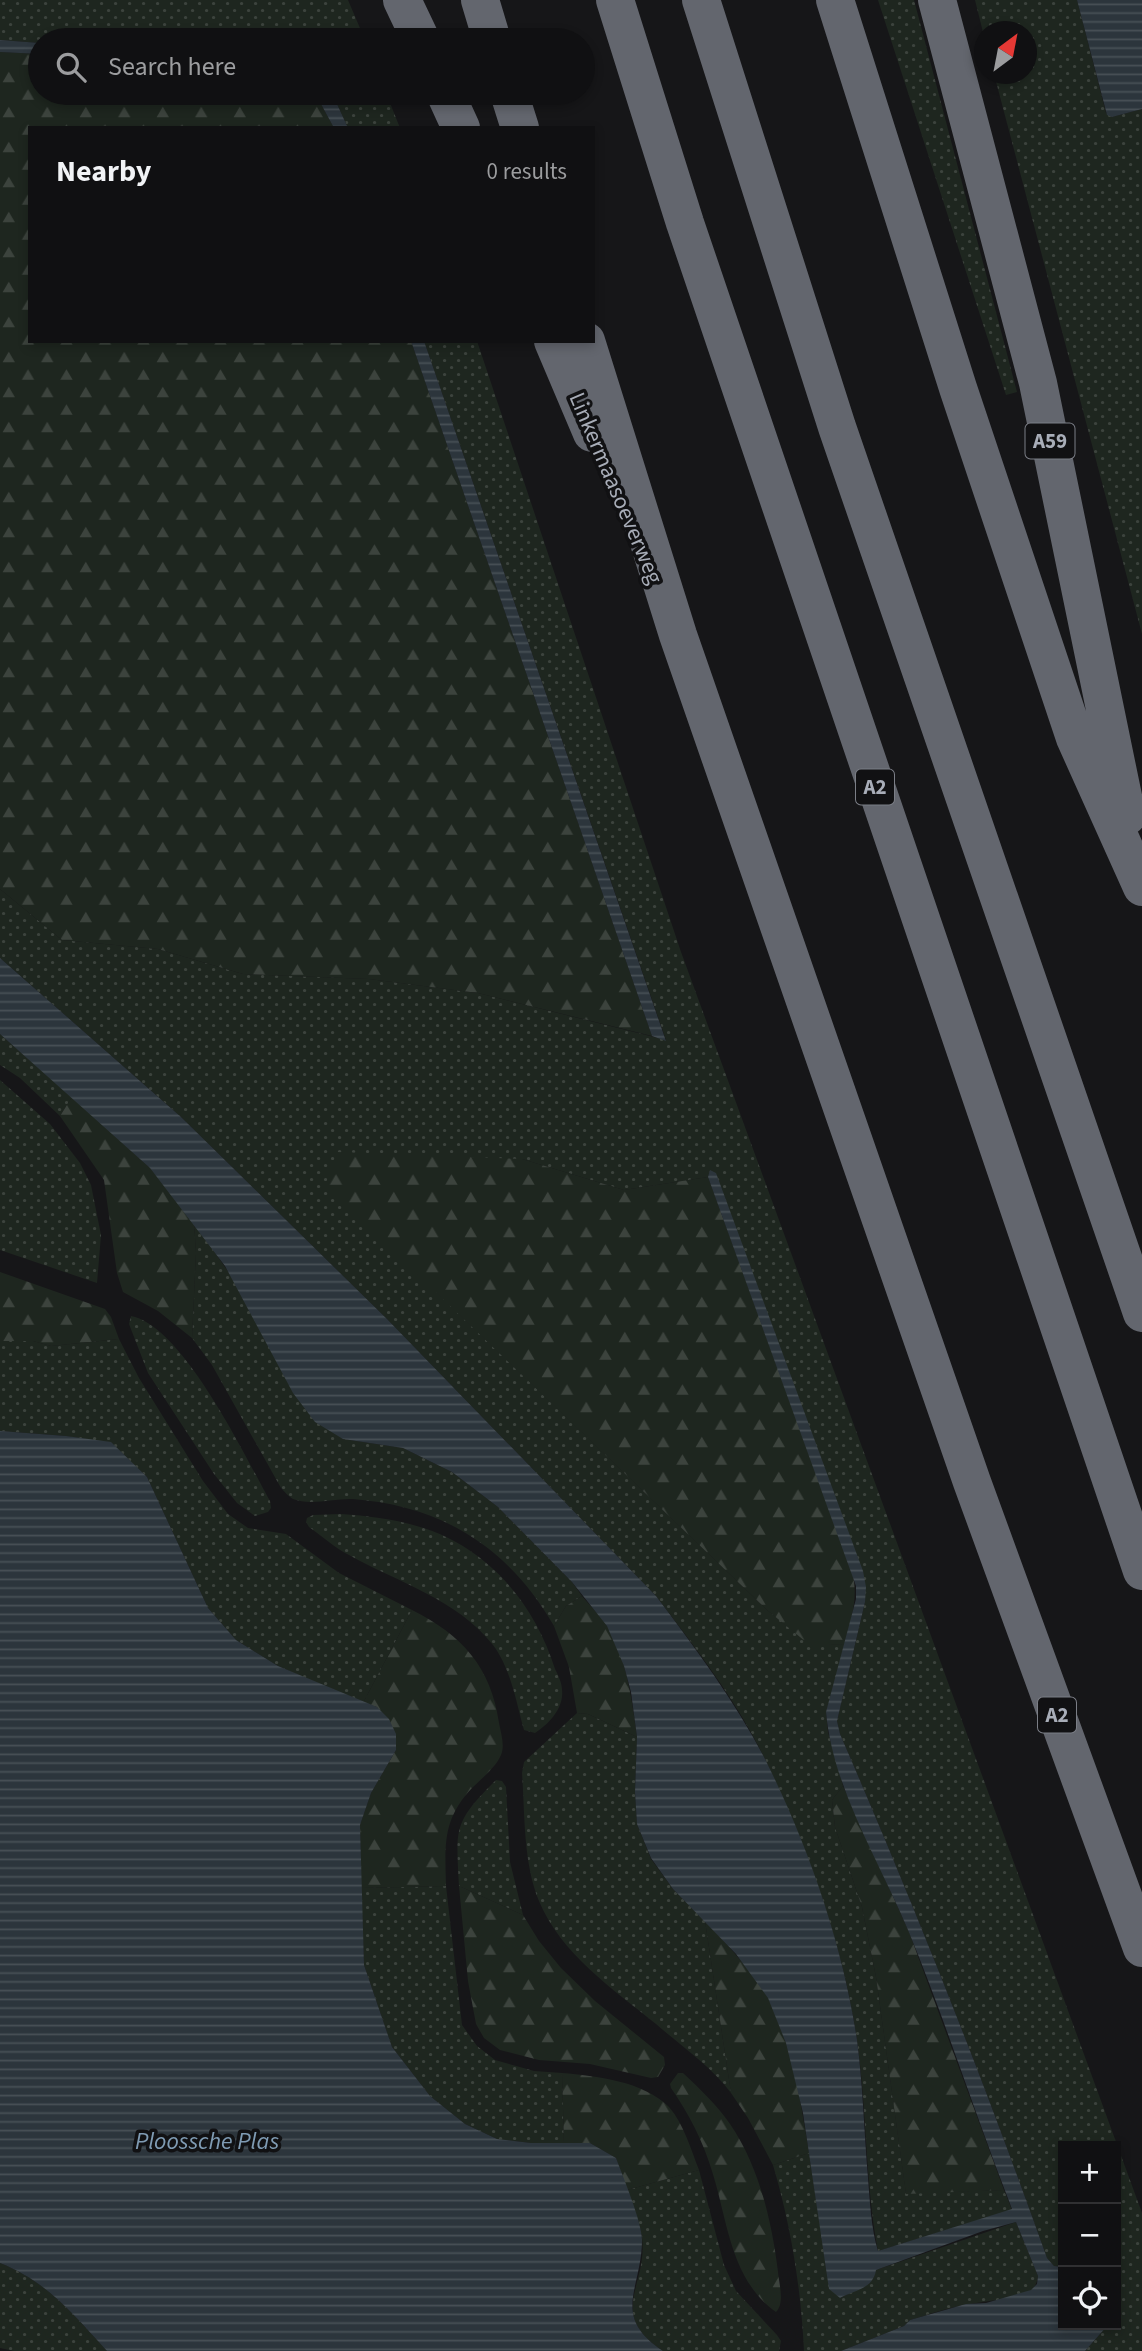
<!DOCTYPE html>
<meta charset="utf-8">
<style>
body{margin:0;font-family:"Source Sans 3",sans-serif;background:#1e1e20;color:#f1f3f6}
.controls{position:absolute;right:21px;bottom:21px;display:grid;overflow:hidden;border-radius:0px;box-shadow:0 4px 10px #0003}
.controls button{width:63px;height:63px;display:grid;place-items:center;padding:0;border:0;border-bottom:2px solid #303032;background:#101012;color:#f1f3f6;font:35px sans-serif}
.compass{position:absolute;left:974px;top:21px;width:63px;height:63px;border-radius:50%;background:#101012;box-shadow:0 4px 10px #0003;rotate:32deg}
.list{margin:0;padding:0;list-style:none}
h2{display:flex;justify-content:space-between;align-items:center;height:91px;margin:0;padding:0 28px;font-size:30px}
h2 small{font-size:23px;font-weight:400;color:#9c9d9f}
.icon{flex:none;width:38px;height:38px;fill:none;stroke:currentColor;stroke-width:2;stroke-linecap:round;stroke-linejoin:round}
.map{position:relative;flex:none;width:1142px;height:2351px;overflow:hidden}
.search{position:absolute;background:#101012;box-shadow:0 4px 10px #0003;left:28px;top:28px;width:567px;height:77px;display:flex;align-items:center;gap:18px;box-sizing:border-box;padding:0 24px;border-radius:38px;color:#9c9d9f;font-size:26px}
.panel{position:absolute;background:#101012;box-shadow:0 4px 10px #0003;left:28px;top:126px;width:567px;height:217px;border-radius:0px}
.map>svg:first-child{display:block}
</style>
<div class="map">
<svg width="1142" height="2351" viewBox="0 0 1142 2351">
<defs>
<pattern id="grass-dots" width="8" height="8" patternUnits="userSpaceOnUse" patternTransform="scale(1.75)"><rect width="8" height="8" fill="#1e261f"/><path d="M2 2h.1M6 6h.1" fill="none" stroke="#3c433d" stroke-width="1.8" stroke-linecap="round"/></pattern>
<pattern id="forest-firs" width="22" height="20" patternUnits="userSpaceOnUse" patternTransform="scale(1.75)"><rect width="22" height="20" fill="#1e261f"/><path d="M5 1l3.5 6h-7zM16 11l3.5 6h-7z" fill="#3c433d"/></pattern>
<pattern id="water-rules" width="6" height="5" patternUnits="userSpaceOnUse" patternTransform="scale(1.75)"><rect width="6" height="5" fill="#2c353c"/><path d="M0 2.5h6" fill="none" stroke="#485056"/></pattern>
</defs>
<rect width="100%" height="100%" fill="#161618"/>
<path fill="url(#grass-dots)" d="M 0,0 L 348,0 L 365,40 L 40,40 L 40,43 L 0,40 Z
M 878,0 L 914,0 L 1017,392 L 1006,395 Z
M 975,0 L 1077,0 L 1106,113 L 1112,117 L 1142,109 L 1142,634 L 994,74 L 1026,74 L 1026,32 L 984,32 L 984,36 Z
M 332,93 L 386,93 L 400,128 L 348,128 Z
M 424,341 L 477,341 L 681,952 L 1142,2213 L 1142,2351 L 1085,2351 L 1108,2325 L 1116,2325 L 1116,2313 L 1120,2307 L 1116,2290 L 1121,2287 L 1116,2271 L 1116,2146 L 1063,2146 L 1063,2267 L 1054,2266 L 1047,2258 C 984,2081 915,1907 840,1734 L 837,1721 L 865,1602 L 710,1171 L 708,1177 L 624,1190 L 522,1159 L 326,1186 L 767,1610 L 811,1645 L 845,1644 L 826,1713 L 828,1732 L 843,1786 L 832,1800 L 835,1827 L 862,1907 L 876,1977 L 906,2193 L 1004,2190 L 1012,2210 L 878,2251 C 865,2181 867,2110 857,2040 C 843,1943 807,1847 765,1759 C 737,1701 695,1647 656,1596 L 387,1319 L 181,1117 L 0,958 L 0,889 L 62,940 L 158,949 L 243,974 L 369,979 L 478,993 L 666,1040 Z
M 0,1034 L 72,1097 L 60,1116 L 20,1078 L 0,1065 Z
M 0,1080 L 50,1124 L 80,1163 L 91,1185 L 101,1235 L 97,1283 L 0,1250 Z
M 194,1222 L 343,1439 L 403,1448 L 452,1472 L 498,1507 L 572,1582 L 582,1596 L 566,1606 L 554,1626 C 509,1548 443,1506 353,1499 C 334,1498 311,1506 293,1499 C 289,1497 284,1491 281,1488 L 212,1365 L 192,1338 L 196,1253 Z
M 131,1316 C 183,1326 245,1456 270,1501 L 271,1508 L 268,1512 L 255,1516 L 237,1503 L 214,1474 L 148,1373 L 129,1324 Z
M 119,1339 L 139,1378 L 203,1481 L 228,1514 L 248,1528 L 286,1534 L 339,1573 L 412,1610 L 363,1703 L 278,1666 L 236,1640 L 208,1608 L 147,1477 L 111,1443 L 66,1436 L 0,1431 L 0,1341 L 33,1341 L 51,1346 Z
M 341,1514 C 385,1517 431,1524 469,1550 C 511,1578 540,1621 555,1669 C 558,1675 562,1683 562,1690 C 564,1708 549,1724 535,1733 L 524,1730 C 516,1701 511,1669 493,1645 C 457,1599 397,1582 349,1555 C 335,1548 322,1536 309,1527 L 306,1522 L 307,1518 L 313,1515 Z
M 577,1713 L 588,1714 L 637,1737 L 635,1792 L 637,1824 L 651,1859 L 673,1889 L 705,1921 L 731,2093 C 711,2066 681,2046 656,2024 C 613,1989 561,1954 539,1901 C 523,1862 525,1814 522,1773 L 524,1762 Z
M 496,1780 L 502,1781 L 506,1787 L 510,1862 L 523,1915 L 459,1886 C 456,1827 453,1823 496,1780 Z
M 446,1886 L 462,2025 L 477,2046 L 495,2060 L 534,2071 L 562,2073 L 564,2143 L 531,2143 L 497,2139 L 465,2124 L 430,2096 L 392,2047 L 364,1965 L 361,1888 Z
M 809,2153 L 818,2211 L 840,2298 L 852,2292 L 876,2270 L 1016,2222 L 1038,2276 C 1037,2281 1036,2287 1031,2290 C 1011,2301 986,2300 965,2305 C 946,2308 928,2315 910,2320 L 904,2326 L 841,2351 L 804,2351 C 801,2288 791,2226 773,2165 Z
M 699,2170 L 724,2265 L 736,2291 L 777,2335 L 781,2341 L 779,2351 L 663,2351 C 606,2313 648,2287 642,2238 C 640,2222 632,2205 627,2190 Z
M 0,2263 C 48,2282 73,2314 107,2351 L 14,2351 L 0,2348 Z"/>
<path fill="url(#forest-firs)" d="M 0,52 L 40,54 L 40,93 L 315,93 L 334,128 L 30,128 L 30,341 L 411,341 L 652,1036 L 478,993 L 369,979 L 243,974 L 158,949 L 62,940 L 0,889 Z
M 72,1097 L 150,1168 L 194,1222 L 196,1253 L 192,1338 L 158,1311 L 123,1292 L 117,1273 L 104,1180 L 60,1116 Z
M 337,1152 L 522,1159 L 624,1190 L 708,1177 L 852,1572 C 859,1597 851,1618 845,1644 L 811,1646 L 767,1610 L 325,1186 Z
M 0,1272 L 105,1309 L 111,1317 L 119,1339 L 51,1346 L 33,1341 L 0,1341 Z
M 582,1596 C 590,1606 601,1616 607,1626 C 627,1659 632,1700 637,1737 L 588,1714 L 577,1713 L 569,1667 L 554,1626 L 566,1606 Z
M 412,1610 C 462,1635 491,1667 499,1723 C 501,1734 505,1745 501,1755 C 496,1767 482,1778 473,1787 C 442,1819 445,1845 446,1886 L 361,1888 L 360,1825 L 371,1793 L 396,1750 L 377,1707 L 363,1703 Z
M 843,1786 L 909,1932 L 1004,2190 L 906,2194 L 876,1977 L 862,1907 L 835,1827 L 832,1800 Z
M 459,1886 L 523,1915 L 539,1941 L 561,1968 L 595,2001 L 664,2057 L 665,2065 L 658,2077 L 651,2078 L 590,2064 L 539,2060 L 500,2050 L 484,2038 L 476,2024 L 468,1981 Z
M 705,1921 C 727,1945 750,1968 767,1996 C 792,2038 801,2105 809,2153 L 773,2165 L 748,2118 L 731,2093 Z
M 562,2073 C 596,2076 643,2081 669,2107 C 684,2124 691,2150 699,2170 L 627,2190 L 616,2158 L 590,2143 L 564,2143 Z
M 678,2073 L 683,2073 C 700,2089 717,2105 730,2124 C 759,2166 772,2222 778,2272 C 779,2284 785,2303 776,2312 C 730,2279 728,2221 712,2171 C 703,2141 689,2114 671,2088 L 670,2084 Z"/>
<path fill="url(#water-rules)" d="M 1077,0 L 1142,0 L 1142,109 L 1112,117 L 1107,115 Z
M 0,40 L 40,43 L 40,54 L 0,52 Z
M 315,93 L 332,93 L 348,128 L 334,128 Z
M 411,341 L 424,341 L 666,1041 L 652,1036 Z
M 0,958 L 181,1117 L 387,1319 L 656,1596 C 695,1648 735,1701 765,1759 C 808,1845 843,1945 857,2040 C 863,2086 864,2132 868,2178 C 870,2202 871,2228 878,2251 L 1012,2209 C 976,2117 946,2022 908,1930 C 879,1860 833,1789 826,1712 L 856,1599 L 856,1586 L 708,1177 L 710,1170 L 716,1173 L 863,1571 L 866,1587 L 865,1602 L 837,1721 L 840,1734 C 915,1907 984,2081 1047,2258 L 1054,2266 L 1063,2267 L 1063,2325 L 1108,2325 L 1085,2351 L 841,2351 L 904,2326 L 910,2320 L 966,2304 L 986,2303 L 1031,2290 L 1037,2284 L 1038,2276 L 1016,2222 L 983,2231 L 876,2270 C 873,2289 855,2290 840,2298 L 829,2289 L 803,2113 L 786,2043 L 768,1998 L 736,1954 L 673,1889 L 651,1858 L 637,1824 L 635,1792 L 637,1737 L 631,1692 L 624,1666 L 607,1626 L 572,1582 L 498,1507 L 452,1472 L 403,1448 L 343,1439 L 315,1422 L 293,1393 L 225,1266 L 150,1168 L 0,1034 Z
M 0,1431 L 66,1436 L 111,1442 L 147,1477 L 208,1608 L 236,1640 L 278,1666 L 377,1707 L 389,1719 L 396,1734 L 396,1750 L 371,1793 L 360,1825 L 364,1965 L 392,2047 L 430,2096 L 465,2124 L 497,2139 L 531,2143 L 590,2143 L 616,2158 C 623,2177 642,2222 642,2240 C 642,2289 610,2316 663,2351 L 107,2351 C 73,2314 48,2282 0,2263 Z"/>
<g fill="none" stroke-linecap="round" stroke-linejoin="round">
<path stroke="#63666e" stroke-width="38" d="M 402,0 L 421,40
M 480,0 L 492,40
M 615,0 L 685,223 L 1142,1571
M 701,0 L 837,427 L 1142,1313
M 835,0 L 958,388 L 1075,738 L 1142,887
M 937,0 L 1038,383 L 1127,816
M 445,93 L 461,128
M 509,93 L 520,128
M 553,341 L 592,433
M 586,341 L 678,635 L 972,1482 L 1142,1948"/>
</g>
<g text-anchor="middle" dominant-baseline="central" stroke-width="7" stroke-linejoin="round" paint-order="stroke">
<g fill="#111113" stroke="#7b7e86" stroke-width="2">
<rect x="1025.5" y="423.5" width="49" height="35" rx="5"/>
<rect x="856" y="769.5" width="38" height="35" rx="5"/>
<rect x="1038" y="1697.5" width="38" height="35" rx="5"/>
</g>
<g font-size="21" font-weight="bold" fill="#a8adb8">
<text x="1050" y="441">A59</text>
<text x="875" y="787">A2</text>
<text x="1057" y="1715">A2</text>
</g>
<g font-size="23" fill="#a8adb8" stroke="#111113">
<text transform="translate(616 488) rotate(67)">Linkermaasoeverweg</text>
</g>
<g font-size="24" font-style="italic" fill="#7f9bb3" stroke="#111113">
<text x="207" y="2141">Ploossche Plas</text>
</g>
</g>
</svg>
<div class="controls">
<button>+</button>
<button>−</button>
<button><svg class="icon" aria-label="locate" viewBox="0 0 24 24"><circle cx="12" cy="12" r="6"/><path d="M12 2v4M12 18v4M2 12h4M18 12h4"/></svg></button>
</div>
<svg class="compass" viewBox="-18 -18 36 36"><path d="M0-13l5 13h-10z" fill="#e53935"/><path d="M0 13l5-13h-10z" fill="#9c9d9f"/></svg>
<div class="search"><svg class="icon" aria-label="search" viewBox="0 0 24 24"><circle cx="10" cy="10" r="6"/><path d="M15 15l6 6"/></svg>Search here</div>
<section class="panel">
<h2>Nearby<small>0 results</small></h2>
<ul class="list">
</ul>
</section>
</div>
